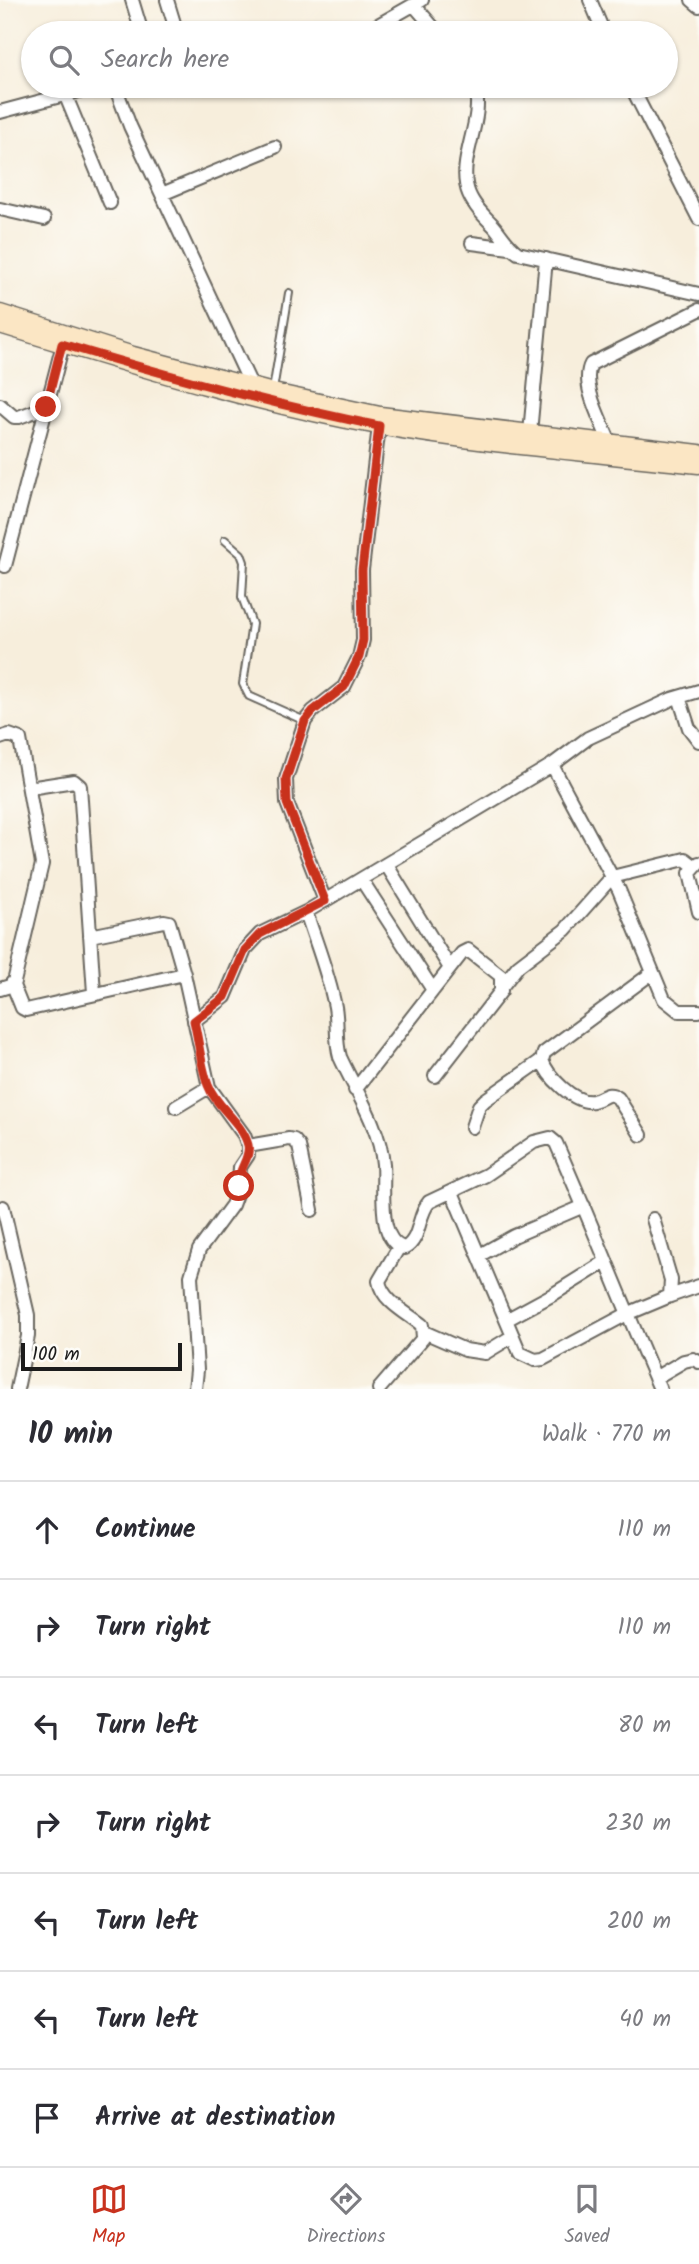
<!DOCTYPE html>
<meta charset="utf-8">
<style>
body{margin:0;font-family:Kalam,sans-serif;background:#f7f7f7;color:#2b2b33}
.scale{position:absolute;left:21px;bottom:18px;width:161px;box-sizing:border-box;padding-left:7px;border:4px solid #1c1c1c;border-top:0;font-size:19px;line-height:24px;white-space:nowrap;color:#1c1c1c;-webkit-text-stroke:5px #fdfcf7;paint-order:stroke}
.stop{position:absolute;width:21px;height:21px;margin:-16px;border:5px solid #c8321e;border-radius:50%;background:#fff}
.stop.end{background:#c8321e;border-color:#fff;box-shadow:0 2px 7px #0008}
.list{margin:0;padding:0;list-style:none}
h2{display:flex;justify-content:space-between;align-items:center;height:91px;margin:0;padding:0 28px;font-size:30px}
h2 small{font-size:23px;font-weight:400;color:#7c7c81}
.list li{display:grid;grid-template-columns:46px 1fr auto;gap:21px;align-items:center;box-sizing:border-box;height:98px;padding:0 28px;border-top:2px solid #e1e1e2}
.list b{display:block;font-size:26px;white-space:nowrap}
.list em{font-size:23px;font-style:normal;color:#7c7c81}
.icon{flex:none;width:38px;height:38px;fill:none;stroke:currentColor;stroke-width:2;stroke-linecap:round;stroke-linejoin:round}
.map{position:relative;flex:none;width:699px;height:1389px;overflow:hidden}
.search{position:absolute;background:#fff;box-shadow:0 2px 5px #0004;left:21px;right:21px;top:21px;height:77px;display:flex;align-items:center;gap:18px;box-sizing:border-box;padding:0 24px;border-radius:38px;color:#7c7c81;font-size:26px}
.sheet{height:777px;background:#fff}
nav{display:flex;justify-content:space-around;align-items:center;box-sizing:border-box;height:98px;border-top:2px solid #e1e1e2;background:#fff;font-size:19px;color:#7c7c81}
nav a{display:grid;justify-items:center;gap:4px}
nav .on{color:#c8321e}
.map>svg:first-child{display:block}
</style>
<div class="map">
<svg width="699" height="1389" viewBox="0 0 699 1389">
<rect width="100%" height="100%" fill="#fdfcf7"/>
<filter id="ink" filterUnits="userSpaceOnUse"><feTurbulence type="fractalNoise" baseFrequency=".0143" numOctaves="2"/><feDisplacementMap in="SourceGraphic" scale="14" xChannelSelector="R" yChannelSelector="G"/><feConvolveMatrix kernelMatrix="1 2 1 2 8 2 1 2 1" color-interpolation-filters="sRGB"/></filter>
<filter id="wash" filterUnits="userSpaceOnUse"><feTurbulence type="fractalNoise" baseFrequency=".00686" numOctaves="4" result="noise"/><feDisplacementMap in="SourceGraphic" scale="28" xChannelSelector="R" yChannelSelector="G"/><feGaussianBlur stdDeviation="1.57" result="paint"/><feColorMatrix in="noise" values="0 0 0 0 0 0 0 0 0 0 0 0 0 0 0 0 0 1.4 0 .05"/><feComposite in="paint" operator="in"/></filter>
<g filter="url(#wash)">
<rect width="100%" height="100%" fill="#f7eedc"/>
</g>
<g filter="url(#ink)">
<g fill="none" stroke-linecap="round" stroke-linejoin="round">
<g stroke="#69665f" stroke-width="10">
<path id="lane" d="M 273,390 L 289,293
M 225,540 L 241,554 L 244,562 L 242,597 L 252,624 L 243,684 L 249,696 L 305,721"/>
</g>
<g stroke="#69665f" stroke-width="16">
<path id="street" d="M 132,0 L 142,33
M 167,0 L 177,33
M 590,0 L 604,33
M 692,0 L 699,6
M 414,5 L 438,33
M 364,33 L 422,0
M 115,86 L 130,126 L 251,385
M 475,86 C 485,123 455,161 469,194 C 474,206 484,216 493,225 C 502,235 507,246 518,253 L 699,294
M 631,86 L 699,219
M 65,94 L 110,203
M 0,112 L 98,86
M 162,194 L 275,147
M 0,209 L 44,219
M 472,243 L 510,248
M 0,405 L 14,417 L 19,417 L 46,407
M 530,433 L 546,259
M 610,443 C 602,422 580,384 591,364 L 699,310
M 5,566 L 63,344
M 679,697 L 689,728 L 699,741
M 0,738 L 9,735 L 20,739 L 42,864 L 14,982 L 10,986 L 0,989
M 552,765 L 619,890 L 664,999 L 679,1011 L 699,1011
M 29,788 L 74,781 L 80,786 L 94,993
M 699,863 L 690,873 L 699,912
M 386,864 L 450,968
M 361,879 L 433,990
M 325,901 L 287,803 L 286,779 L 305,721 L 313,711 L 344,687 L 359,657 L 363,640 L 362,570 L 379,426
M 306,912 C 316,943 329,975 335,1007 C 338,1024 335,1040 340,1057 C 355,1090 380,1127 383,1164 C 385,1185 376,1243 405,1248 C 421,1239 417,1216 429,1202 L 486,1175 L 534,1142 L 550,1138 L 556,1143 C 592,1224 624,1307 660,1389
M 90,936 L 164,921 L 169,922 L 184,974 L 209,1087 L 244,1135 L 248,1146 L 248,1155 L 240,1167 L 239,1186 L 232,1205 L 199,1250 L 191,1276 L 197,1370 L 195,1389
M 12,983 L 22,1008 L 26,1010 L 184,974
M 503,985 L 518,966 L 565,930 L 612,877 L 685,859 L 694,866
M 194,1021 L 225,997 L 245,950 L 260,934 L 306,912 L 361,879 L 552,765 L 588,738 L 672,699 L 699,691
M 355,1090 L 462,953 L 468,950 L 501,976 L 501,991 L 435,1076
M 176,1107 L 209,1087
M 472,1127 L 479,1106 L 485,1100 L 542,1060
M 641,1135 L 618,1098 C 607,1090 604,1099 593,1101 C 574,1104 547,1076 542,1060 L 544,1053 L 652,973
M 248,1146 L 289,1139 L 294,1140 L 299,1146 L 312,1210
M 452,1192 L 520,1353 L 535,1360 L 543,1359 L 627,1314 L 670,1296 L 671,1280 L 653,1219
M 3,1207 L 28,1315 L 28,1336 L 17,1389
M 480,1255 L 514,1236 L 584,1206
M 670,1296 L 699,1286
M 506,1320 L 552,1295 L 605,1262
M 424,1332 L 465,1350 L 485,1353 L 513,1336
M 655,1378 L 684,1361 L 693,1359 L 699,1362
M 379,1389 L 423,1338 L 422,1325 C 407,1313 382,1301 379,1281 L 399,1247"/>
</g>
<g stroke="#69665f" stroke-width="19">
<path id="secondary" d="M 0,313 L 133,355 L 273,392 L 380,415 L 699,453
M 0,325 C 125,363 250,403 378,426 C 484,445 592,453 699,465"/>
</g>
<use href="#lane" stroke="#fff" stroke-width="6"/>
<use href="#street" stroke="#fff" stroke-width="12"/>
<use href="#secondary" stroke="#fbe6c4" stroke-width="16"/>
</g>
</g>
<g fill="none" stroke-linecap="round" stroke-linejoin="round" filter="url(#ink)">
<path stroke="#c8321e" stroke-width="9" d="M 46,407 L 62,344 C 168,376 270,404 379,426 L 362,570 L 363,640 L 359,657 L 344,687 L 313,711 L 305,721 L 286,779 L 287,803 L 325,901 L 260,934 L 245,950 L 225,997 L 194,1021 C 199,1042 201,1066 208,1085 C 216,1107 242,1122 248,1145 C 251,1159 237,1169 239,1186"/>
</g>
</svg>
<div class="scale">100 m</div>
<div class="stop" style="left:239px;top:1186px"></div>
<div class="stop end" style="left:46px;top:407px"></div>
<div class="search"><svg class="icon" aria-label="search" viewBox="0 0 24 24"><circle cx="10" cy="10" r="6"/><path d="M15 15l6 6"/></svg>Search here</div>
</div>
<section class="sheet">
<h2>10 min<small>Walk · 770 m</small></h2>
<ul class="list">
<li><svg class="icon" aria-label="ahead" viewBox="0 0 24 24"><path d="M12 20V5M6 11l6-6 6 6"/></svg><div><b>Continue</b></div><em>110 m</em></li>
<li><svg class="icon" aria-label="right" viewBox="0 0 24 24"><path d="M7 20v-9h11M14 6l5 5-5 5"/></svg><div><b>Turn right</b></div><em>110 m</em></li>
<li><svg class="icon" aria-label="left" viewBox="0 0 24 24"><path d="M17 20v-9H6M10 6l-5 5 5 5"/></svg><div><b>Turn left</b></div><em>80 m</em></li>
<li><svg class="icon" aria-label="right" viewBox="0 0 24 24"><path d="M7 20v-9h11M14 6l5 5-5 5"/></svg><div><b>Turn right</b></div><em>230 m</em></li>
<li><svg class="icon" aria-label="left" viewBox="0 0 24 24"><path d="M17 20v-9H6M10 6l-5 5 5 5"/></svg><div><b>Turn left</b></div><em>200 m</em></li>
<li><svg class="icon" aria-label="left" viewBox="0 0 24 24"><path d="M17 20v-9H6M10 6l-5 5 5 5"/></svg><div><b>Turn left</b></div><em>40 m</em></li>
<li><svg class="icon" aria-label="arrive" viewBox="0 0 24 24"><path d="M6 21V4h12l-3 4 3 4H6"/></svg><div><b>Arrive at destination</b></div></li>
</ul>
</section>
<nav>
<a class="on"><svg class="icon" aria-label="map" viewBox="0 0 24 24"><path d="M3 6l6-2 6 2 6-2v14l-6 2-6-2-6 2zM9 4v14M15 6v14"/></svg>Map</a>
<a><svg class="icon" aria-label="directions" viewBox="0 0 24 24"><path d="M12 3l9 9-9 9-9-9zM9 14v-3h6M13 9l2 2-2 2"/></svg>Directions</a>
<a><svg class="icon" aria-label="saved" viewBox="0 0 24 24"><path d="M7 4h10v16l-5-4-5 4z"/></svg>Saved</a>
</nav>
